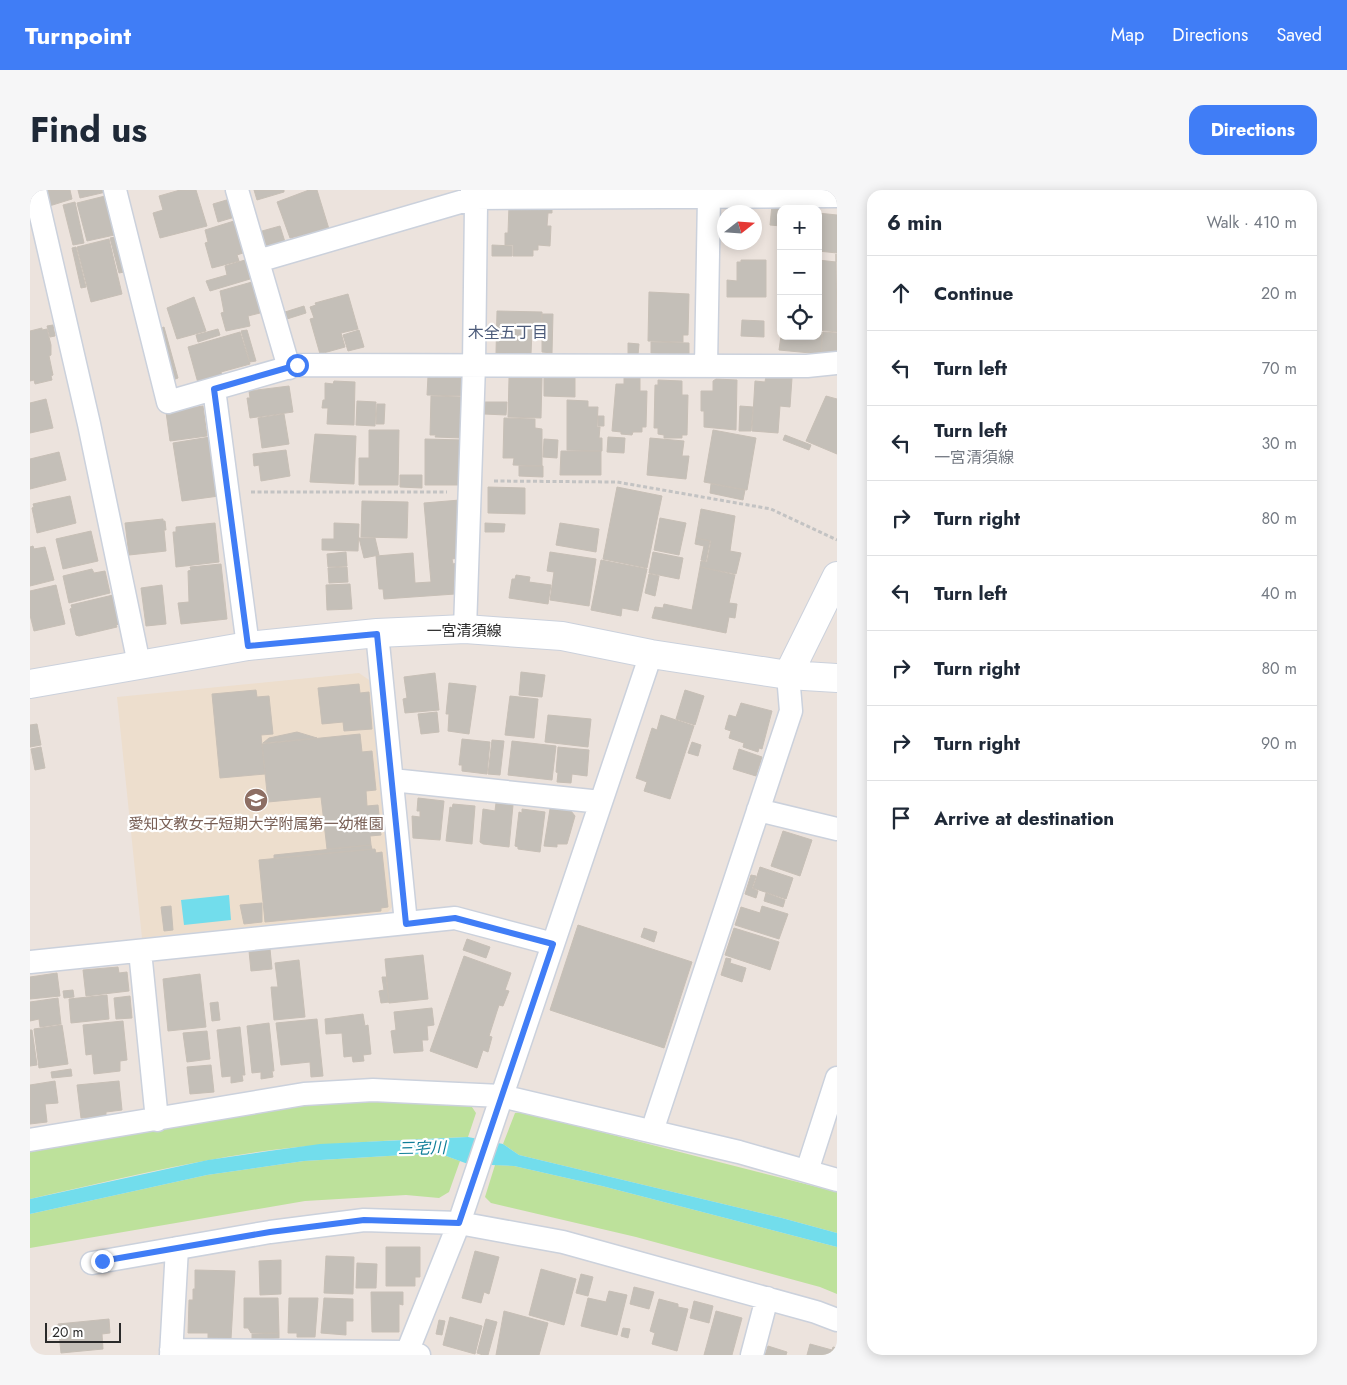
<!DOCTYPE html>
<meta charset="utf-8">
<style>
body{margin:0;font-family:Jost,"Noto Sans JP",sans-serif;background:#f6f6f7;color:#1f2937}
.controls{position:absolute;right:15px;top:15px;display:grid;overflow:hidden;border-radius:10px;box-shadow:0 2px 12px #0003}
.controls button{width:45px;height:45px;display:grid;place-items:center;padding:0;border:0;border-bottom:1px solid #e0e1e3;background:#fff;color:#1f2937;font:25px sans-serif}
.compass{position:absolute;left:687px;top:15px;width:45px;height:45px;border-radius:50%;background:#fff;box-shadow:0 2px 12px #0003;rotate:73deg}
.scale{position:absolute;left:15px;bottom:12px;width:76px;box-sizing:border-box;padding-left:5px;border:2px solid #2a2a2a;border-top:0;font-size:14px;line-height:18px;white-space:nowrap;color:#2a2a2a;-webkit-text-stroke:4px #fff;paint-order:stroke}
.stop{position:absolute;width:15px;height:15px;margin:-11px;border:4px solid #407df6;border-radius:50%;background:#fff}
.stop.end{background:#407df6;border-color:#fff;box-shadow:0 1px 5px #0008}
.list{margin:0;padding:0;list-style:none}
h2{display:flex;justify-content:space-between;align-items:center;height:65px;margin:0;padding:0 20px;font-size:21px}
h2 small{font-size:16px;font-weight:400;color:#747a83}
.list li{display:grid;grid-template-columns:32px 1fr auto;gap:15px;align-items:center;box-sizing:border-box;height:75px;padding:0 20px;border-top:1px solid #e0e1e3}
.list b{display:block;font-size:19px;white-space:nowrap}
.list p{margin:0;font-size:16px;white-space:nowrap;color:#747a83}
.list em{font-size:16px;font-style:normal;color:#747a83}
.icon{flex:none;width:28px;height:28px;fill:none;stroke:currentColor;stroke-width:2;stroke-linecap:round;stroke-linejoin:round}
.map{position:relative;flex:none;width:807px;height:1165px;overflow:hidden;border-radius:15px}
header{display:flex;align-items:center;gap:30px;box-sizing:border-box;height:70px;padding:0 25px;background:#407df6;color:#fff}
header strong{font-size:24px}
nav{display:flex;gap:28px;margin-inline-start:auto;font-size:18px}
.intro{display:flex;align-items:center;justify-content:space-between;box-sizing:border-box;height:120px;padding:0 30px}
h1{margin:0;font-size:35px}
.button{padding:12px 22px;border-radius:15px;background:#407df6;color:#fff;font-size:18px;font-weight:700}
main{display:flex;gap:30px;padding:0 30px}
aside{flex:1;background:#fff;border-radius:15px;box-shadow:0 2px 12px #0003}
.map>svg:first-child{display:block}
</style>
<header>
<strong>Turnpoint</strong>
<nav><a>Map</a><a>Directions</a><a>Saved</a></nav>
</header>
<div class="intro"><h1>Find us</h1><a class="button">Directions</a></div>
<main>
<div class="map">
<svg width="807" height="1165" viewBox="0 0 807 1165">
<rect width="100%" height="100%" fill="#ece3dd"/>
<path fill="#eddecd" d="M 329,483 L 342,492 L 366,712 L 358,722 L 112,748 L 87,507 Z"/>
<path fill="#bde19b" d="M 312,910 L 440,914 L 446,923 L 438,947 C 373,950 307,952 242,960 C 160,971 80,991 0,1009 L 0,962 L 251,918 Z
M 493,922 L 807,1002 L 807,1043 L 752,1028 L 489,965 L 473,954 L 485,923 Z
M 408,963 L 430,971 L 419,1002 L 409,1008 L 376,1005 L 275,1011 L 0,1058 L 0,1024 L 177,985 L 274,971 Z
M 465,975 L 484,976 L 572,996 L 807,1057 L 807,1104 L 790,1097 L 606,1047 L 461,1013 L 455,1007 Z"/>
<path fill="#72ddec" d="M 199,705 L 201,730 L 154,735 L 151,710 Z
M 438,947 L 473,954 L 489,965 L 752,1028 L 807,1043 L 807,1057 L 572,996 L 484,976 L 438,974 L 408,963 L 274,971 L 177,985 L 0,1024 L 0,1009 L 178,970 L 239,961 L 290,954 Z"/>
<path fill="#c4bfb8" stroke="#c7bfb6" d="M 12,0 L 40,0 L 42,9 L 16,17 Z
M 48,0 L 76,0 L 76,2 L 50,8 Z
M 150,0 L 166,0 L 177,36 L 130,48 L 123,23 L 133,20 L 129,6 Z
M 224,0 L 254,0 L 254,2 L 227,10 Z
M 279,0 L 287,0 L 299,39 L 260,48 L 247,12 Z
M 79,5 L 89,44 L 57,51 L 47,13 Z
M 200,9 L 205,27 L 188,32 L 183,14 Z
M 45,12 L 54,53 L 43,55 L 33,15 Z
M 479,15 L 522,16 L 522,23 L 518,23 L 517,36 L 521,36 L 520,56 L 508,55 L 508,60 L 503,60 L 503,66 L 483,66 L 483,55 L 475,55 L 475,43 L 478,43 Z
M 742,15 L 763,18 L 751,19 L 751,36 L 740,35 Z
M 788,23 L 807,25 L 807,63 L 788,61 Z
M 204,31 L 213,63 L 207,65 L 209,71 L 182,78 L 175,53 L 178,52 L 175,40 Z
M 250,36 L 255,52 L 236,57 L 232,41 Z
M 90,46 L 99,81 L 89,83 L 80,48 Z
M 79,49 L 92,104 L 61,112 L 47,57 Z
M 462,55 L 482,56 L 482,66 L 462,66 Z
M 46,57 L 56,97 L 51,98 L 42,58 Z
M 806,64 L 807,142 L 788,140 L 788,70 L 806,72 Z
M 215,70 L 220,89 L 180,101 L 176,91 L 197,85 L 195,76 Z
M 711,70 L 736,70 L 736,107 L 697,107 L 697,90 L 707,91 L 707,72 L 711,72 Z
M 222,92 L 230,123 L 218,126 L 220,136 L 196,141 L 191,123 L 194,122 L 190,101 Z
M 619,102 L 659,104 L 658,145 L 653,145 L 653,152 L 618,151 Z
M 318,104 L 328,139 L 311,143 L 315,157 L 290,164 L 280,129 L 284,128 L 280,117 L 286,115 L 285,113 Z
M 164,107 L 176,141 L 147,149 L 137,118 Z
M 274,116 L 276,123 L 257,129 L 255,122 Z
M 467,121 L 512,122 L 511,141 L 502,141 L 501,164 L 466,163 Z
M 512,124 L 523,124 L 522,163 L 512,162 Z
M 712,130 L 734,131 L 734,147 L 711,146 Z
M 23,135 L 25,146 L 20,147 L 17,136 Z
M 134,137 L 148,188 L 140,191 L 125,140 Z
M 12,138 L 12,140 L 17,139 L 21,155 L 21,165 L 19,166 L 23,185 L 21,186 L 22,190 L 5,194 L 4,190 L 0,191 L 0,141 Z
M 188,139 L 190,145 L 168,152 L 166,145 Z
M 217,140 L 226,171 L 220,172 L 211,141 Z
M 329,140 L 334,157 L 318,161 L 313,145 Z
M 788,141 L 792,142 L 791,164 L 749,160 L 751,146 L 788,146 Z
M 210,142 L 220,174 L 191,182 L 192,186 L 168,193 L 158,157 Z
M 793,142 L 807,143 L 807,162 L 791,163 Z
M 621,152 L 659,153 L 659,165 L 621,163 Z
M 598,153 L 609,154 L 608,165 L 598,165 Z
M 514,185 L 545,186 L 545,207 L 514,206 Z
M 398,186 L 430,186 L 435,190 L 435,206 L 397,205 Z
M 736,186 L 762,188 L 760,217 L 750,216 L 748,243 L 722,241 L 725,191 L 735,192 Z
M 479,188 L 512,188 L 511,228 L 478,227 Z
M 594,188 L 610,188 L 610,201 L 617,201 L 616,237 L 612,237 L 612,242 L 603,242 L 602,245 L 591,244 L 591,242 L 582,241 L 586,194 L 594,194 Z
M 686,189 L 707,190 L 706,240 L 674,237 L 674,221 L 671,221 L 671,201 L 683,201 L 683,191 Z
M 628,190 L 652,191 L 652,205 L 658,205 L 657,245 L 652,245 L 652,248 L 634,248 L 634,245 L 628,244 L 628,238 L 624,238 L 625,195 L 628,195 Z
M 304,191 L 325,192 L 324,235 L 297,234 L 298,218 L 292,218 L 293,210 L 295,210 L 295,193 L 303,194 Z
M 259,196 L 263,222 L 220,228 L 217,208 L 220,208 L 219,201 Z
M 401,206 L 433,207 L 432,248 L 405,247 L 406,245 L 400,245 Z
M 796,206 L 807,209 L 807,264 L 776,251 Z
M 16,209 L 23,238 L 0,243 L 0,213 Z
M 537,210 L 558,211 L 558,217 L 568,217 L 567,237 L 570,237 L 569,248 L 572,248 L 572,261 L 537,260 Z
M 327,211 L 346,212 L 345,236 L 326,235 Z
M 454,212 L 477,212 L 476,225 L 454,224 Z
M 347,214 L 355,214 L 354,234 L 346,234 Z
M 173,216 L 177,246 L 140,251 L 136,222 Z
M 710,216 L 723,217 L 721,241 L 709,241 Z
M 254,224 L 259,254 L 232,258 L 228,228 Z
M 568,226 L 574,226 L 574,236 L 568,236 Z
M 474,228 L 505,229 L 505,238 L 512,239 L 512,276 L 483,275 L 484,268 L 473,268 Z
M 339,240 L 369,240 L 368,295 L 329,295 L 329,268 L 339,268 Z
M 683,240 L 726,248 L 717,300 L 674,292 Z
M 285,244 L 326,246 L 324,294 L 280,292 Z
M 755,245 L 781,255 L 779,260 L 753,250 Z
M 180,247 L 189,306 L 152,311 L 143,253 Z
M 578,247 L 595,248 L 594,263 L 577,262 Z
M 620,248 L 654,251 L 652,266 L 659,266 L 656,289 L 617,285 Z
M 395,249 L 433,250 L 433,295 L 395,295 Z
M 514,249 L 528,250 L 527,268 L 513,267 Z
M 256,260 L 260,286 L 231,291 L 229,275 L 224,276 L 223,264 Z
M 531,261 L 571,261 L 571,285 L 530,285 Z
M 29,262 L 36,290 L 0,299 L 0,269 Z
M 489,276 L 513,276 L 513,287 L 489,286 Z
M 370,285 L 392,285 L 392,298 L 370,297 Z
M 681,294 L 715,300 L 713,310 L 680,303 Z
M 458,297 L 495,298 L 495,324 L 458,323 Z
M 587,297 L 632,306 L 617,378 L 573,369 Z
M 40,306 L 46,333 L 7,343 L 2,318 L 4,317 L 3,314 Z
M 430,310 L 429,368 L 422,369 L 423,374 L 427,373 L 428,389 L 424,390 L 425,404 L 354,409 L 353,399 L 349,399 L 346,366 L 383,363 L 385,393 L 401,392 L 394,313 Z
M 332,311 L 378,312 L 377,348 L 331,347 Z
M 671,319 L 705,326 L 700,361 L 711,363 L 706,384 L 670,377 L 671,371 L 677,372 L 681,351 L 666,348 Z
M 630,328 L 656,333 L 649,365 L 624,360 Z
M 133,329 L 133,331 L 135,331 L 136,340 L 134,340 L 136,361 L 99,365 L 95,333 Z
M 185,333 L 189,372 L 146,377 L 143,342 L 146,342 L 146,337 Z
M 304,333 L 329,334 L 328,361 L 292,360 L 292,349 L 304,349 Z
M 455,333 L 475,334 L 474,342 L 455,342 Z
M 530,333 L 569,339 L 566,362 L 526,355 Z
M 61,341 L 68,371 L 33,379 L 26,349 Z
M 329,348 L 345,348 L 349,365 L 334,368 Z
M 666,348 L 680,351 L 676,371 L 671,370 L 674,356 L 665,354 Z
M 3,356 L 4,359 L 15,357 L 24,390 L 0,396 L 0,357 Z
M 316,362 L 317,376 L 298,377 L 297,364 Z
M 520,362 L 566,369 L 559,416 L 520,410 L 524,382 L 517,381 Z
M 623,362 L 653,368 L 649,389 L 619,383 Z
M 571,370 L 617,379 L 608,421 L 592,418 L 591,426 L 561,420 Z
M 191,374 L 197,429 L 151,434 L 148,413 L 159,412 L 158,381 L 161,380 L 160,377 Z
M 317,377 L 318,392 L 299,393 L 298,378 Z
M 670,377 L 705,385 L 699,413 L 707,414 L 705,428 L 699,427 L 696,443 L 622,428 L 625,417 L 633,418 L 634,414 L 662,420 Z
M 62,379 L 64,383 L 75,381 L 80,403 L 39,413 L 33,386 Z
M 619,384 L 629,386 L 625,406 L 615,403 Z
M 486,385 L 500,387 L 499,392 L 521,395 L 518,414 L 479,408 L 482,389 L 485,389 Z
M 320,394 L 322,419 L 297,420 L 296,395 Z
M 26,395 L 35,434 L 4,441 L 0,425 L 0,401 Z
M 132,395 L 136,434 L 116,436 L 111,398 Z
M 83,405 L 89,434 L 86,435 L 87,437 L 49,446 L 46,445 L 40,419 L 42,418 L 41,415 Z
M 491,482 L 515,485 L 512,507 L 489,505 Z
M 405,483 L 409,520 L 375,523 L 373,509 L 377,508 L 374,487 Z
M 419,493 L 446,496 L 439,544 L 418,541 L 419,524 L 416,524 Z
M 329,494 L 330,503 L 339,502 L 342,539 L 314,541 L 313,532 L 292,534 L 288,498 Z
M 226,500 L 227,507 L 239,506 L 243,544 L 231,545 L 235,584 L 190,588 L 182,504 Z
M 655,500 L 674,506 L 665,535 L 646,529 Z
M 480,506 L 508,509 L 504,548 L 475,545 Z
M 711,513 L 742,521 L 732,559 L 729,558 L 728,562 L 713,557 L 714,553 L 699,548 L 701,541 L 695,539 L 699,525 L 706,527 Z
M 407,522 L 409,542 L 391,544 L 388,524 Z
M 518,525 L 561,529 L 558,557 L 515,552 Z
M 631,525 L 664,536 L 640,609 L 614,601 L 617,592 L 606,588 L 622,538 L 627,540 Z
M 7,534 L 11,555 L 0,557 L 0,535 Z
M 267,542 L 287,548 L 233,553 L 239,548 Z
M 330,544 L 332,562 L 342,561 L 346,600 L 336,601 L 337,616 L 348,615 L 351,645 L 340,646 L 341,655 L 297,659 L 291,607 L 238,612 L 232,554 Z
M 432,549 L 460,552 L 457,584 L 432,581 L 432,575 L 429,575 Z
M 462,550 L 474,551 L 470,585 L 458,584 Z
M 482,551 L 526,556 L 522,590 L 478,585 Z
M 662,552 L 671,555 L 668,566 L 658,563 Z
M 11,557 L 15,578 L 5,580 L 1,559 Z
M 528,557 L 559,560 L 557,586 L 542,584 L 541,593 L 527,592 L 528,583 L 526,582 Z
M 709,559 L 732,567 L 726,586 L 703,579 Z
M 388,608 L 414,611 L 410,650 L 383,648 L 382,626 L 390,627 L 390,621 L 387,621 Z
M 466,613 L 483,615 L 479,657 L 453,654 L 450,652 L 453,619 L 465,621 Z
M 423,614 L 445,616 L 442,654 L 416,651 L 420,617 L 422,618 Z
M 492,619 L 515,622 L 510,662 L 488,659 L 488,657 L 485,656 L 489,622 L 492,623 Z
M 520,619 L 541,621 L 545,626 L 537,654 L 527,654 L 527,657 L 514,656 Z
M 753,641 L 782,650 L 770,686 L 741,676 Z
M 341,655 L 342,659 L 244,668 L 244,665 Z
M 345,659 L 346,663 L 352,662 L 358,717 L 351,718 L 351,721 L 235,732 L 229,670 Z
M 730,677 L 763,688 L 756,709 L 723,698 Z
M 721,685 L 726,686 L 722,698 L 728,701 L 726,708 L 715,704 Z
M 736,703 L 755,710 L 753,717 L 734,711 Z
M 232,713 L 232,732 L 214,734 L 210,715 Z
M 141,716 L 143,740 L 134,741 L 131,717 Z
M 732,716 L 758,724 L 749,749 L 705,735 L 711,717 L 730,723 Z
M 548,735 L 662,772 L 634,858 L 520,820 Z
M 614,738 L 627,742 L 624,752 L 611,747 Z
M 704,738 L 749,752 L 740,780 L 695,765 Z
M 437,749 L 460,757 L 456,768 L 433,760 Z
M 240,759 L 242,779 L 221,781 L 219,761 Z
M 393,765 L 398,809 L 359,813 L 355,769 Z
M 434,766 L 481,783 L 475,800 L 479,801 L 473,816 L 469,815 L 459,846 L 462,847 L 458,862 L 453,860 L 447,878 L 400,861 Z
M 696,768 L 701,769 L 700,773 L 716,778 L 712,792 L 691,785 Z
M 269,770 L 275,827 L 244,830 L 241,797 L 248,797 L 245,773 Z
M 88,777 L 89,783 L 97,782 L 99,801 L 56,806 L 53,780 Z
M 27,783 L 30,806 L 0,809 L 0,787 Z
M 170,784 L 176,837 L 138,841 L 133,789 Z
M 352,787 L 356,787 L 359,812 L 351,813 L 349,801 L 354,800 Z
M 43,800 L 44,807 L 34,808 L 33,801 Z
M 77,805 L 79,829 L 41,833 L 39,809 Z
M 100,806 L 102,828 L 86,829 L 84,808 Z
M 28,808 L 31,834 L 10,837 L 9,829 L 0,831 L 0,812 Z
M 188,812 L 190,830 L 182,831 L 180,813 Z
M 402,818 L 404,835 L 397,836 L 398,850 L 392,850 L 393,861 L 364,863 L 361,841 L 366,840 L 364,822 Z
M 333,824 L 335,836 L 338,835 L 341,864 L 333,865 L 334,871 L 323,872 L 322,866 L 314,867 L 312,843 L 296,844 L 295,829 Z
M 287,829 L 293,886 L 281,887 L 280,872 L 251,875 L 246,833 Z
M 93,831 L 97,870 L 90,871 L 90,881 L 64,884 L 62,864 L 56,865 L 53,835 Z
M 239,833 L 244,881 L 242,881 L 243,887 L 231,889 L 231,882 L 222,883 L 217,836 Z
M 32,835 L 38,874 L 9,878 L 4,839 Z
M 210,837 L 215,885 L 212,885 L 213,891 L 201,893 L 201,886 L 192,887 L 187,840 Z
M 0,840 L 2,840 L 7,875 L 0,876 Z
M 177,841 L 180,869 L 157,872 L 153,843 Z
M 181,875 L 184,902 L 160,904 L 157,877 Z
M 41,879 L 42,886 L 22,888 L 21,882 Z
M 25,891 L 28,913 L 15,914 L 17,932 L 0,934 L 0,895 Z
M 89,891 L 92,920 L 76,922 L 76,926 L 51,928 L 47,895 Z
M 356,1057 L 390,1057 L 390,1087 L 385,1087 L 385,1096 L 356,1096 Z
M 445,1061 L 469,1067 L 459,1104 L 454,1102 L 451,1113 L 432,1108 Z
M 296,1066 L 324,1067 L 323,1104 L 294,1103 Z
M 251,1070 L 251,1104 L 230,1105 L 229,1071 Z
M 327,1073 L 347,1074 L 346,1098 L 326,1098 Z
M 511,1079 L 546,1089 L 534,1135 L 499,1125 Z
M 165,1080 L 205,1081 L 201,1149 L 178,1148 L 178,1143 L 158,1143 L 159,1110 L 163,1110 L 163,1099 L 165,1099 Z
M 551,1084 L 563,1087 L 558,1106 L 546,1103 Z
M 604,1097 L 624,1102 L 619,1119 L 600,1114 Z
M 579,1101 L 597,1105 L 587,1145 L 551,1136 L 558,1108 L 576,1112 Z
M 341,1102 L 373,1102 L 373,1115 L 369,1114 L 369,1142 L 342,1142 Z
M 214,1108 L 248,1108 L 249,1143 L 221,1143 L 218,1138 L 214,1138 Z
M 259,1108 L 288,1108 L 285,1147 L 267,1147 L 267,1143 L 258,1143 Z
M 294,1108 L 323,1109 L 323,1131 L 316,1131 L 316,1145 L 291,1143 Z
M 629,1109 L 648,1114 L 648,1117 L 658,1119 L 647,1161 L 622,1154 L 625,1143 L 620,1141 Z
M 664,1111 L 683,1116 L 679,1133 L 660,1128 Z
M 474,1121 L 518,1133 L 509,1165 L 466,1165 Z
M 686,1121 L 712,1128 L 702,1165 L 674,1165 Z
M 420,1127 L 452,1136 L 445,1164 L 413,1155 Z
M 79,1129 L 80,1143 L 72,1144 L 73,1159 L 31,1163 L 28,1134 Z
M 456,1129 L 467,1132 L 458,1165 L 453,1165 L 447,1163 Z
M 409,1130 L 415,1131 L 412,1145 L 406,1144 Z
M 593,1138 L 600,1139 L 598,1148 L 591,1146 Z
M 249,1143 L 249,1148 L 222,1149 L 222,1144 Z
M 780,1154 L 802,1160 L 803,1157 L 807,1158 L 807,1165 L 777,1165 Z
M 738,1156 L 757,1162 L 756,1165 L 735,1165 Z"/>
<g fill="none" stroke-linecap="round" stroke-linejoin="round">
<g stroke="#cbd1dc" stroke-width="25">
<path id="street" d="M 5,0 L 59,234 L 109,474
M 85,0 L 138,212 L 267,175 L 777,176 L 807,173
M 207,0 L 259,178
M 228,71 L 444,8 L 807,6
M 676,176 L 679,7 L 677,0
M 184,199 L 218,456
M 435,439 L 444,175 L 446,15 L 442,0
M 347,443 L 376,733
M 362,590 L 571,612
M 728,620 L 807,639
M 110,761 L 127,930
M 0,772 L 425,728 L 523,754
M 622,941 L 761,521 L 758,485
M 0,950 L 274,904 L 343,900 L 471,906 L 709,962 L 807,990
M 777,981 L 807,888
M 62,1073 L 240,1042 L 334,1030 L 429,1033 L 533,1052 L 786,1122 L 807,1130
M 141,1160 L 378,1162 L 389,1165
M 141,1165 L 147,1058
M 376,1165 L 429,1033 L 621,464
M 722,1165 L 737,1108"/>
</g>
<g stroke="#cbd1dc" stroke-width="30">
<path id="secondary" d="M 758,485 L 807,386
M 0,494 L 218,456 L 347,443 L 435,439 L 532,446 L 621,464 L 758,485 L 807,488"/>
</g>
<path stroke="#c3c3c3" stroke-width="3" stroke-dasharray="4 2.5" stroke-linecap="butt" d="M 464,291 L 587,292 L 741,319 L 807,350
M 221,302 L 417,302"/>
<use href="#street" stroke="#fff" stroke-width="22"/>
<use href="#secondary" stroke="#fff" stroke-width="28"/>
</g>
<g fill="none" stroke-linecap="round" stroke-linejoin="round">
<path stroke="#407df6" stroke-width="6" d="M 72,1071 L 240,1042 L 334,1030 L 429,1033 L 523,754 L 425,728 L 376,734 L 347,444 L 218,456 L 184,199 L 267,175"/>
</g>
<defs>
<g id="school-disc" transform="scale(1.25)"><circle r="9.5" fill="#8d6e63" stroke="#fff"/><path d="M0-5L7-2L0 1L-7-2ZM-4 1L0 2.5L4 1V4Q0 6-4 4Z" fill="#fff"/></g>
</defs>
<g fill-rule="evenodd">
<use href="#school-disc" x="226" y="610"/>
</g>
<g text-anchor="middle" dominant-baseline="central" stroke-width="4.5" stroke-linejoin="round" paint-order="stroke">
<g font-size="15" fill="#2a2a2a" stroke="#fff">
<text x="434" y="441">一宮清須線</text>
</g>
<g font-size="15" fill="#785e54" stroke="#fff">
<text x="226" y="634">愛知文教女子短期大学附属第一幼稚園</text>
</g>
<g font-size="16" fill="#4c5b7a" stroke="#fff">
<text x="478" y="142">木全五丁目</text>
</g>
<g font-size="16" font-style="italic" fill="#107e98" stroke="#fff">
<text transform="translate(392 958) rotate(-1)">三宅川</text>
</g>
</g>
</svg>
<div class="controls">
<button>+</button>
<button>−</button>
<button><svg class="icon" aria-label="locate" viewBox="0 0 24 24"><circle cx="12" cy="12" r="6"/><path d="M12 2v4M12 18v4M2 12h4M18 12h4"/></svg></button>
</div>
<svg class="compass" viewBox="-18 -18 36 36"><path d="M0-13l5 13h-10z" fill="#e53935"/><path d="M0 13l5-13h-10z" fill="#747a83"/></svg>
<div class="scale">20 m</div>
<div class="stop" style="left:267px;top:175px"></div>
<div class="stop end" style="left:72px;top:1071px"></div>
</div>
<aside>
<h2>6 min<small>Walk · 410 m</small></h2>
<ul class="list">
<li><svg class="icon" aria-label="ahead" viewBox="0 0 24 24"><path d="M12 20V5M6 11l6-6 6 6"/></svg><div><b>Continue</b></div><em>20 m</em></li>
<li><svg class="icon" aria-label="left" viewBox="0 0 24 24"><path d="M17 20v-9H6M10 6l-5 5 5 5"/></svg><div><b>Turn left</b></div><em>70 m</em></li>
<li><svg class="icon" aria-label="left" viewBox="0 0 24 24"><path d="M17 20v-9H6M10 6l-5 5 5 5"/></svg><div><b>Turn left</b><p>一宮清須線</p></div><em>30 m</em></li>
<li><svg class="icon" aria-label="right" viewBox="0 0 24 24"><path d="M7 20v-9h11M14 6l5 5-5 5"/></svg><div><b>Turn right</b></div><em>80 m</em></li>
<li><svg class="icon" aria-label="left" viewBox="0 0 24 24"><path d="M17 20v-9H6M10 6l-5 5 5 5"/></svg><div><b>Turn left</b></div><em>40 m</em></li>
<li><svg class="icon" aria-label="right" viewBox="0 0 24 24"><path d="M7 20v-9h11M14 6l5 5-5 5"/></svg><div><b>Turn right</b></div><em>80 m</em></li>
<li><svg class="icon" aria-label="right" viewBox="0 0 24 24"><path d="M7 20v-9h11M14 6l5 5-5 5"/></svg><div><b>Turn right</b></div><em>90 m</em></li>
<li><svg class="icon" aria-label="arrive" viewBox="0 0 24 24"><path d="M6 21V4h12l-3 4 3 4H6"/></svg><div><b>Arrive at destination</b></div></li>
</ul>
</aside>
</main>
